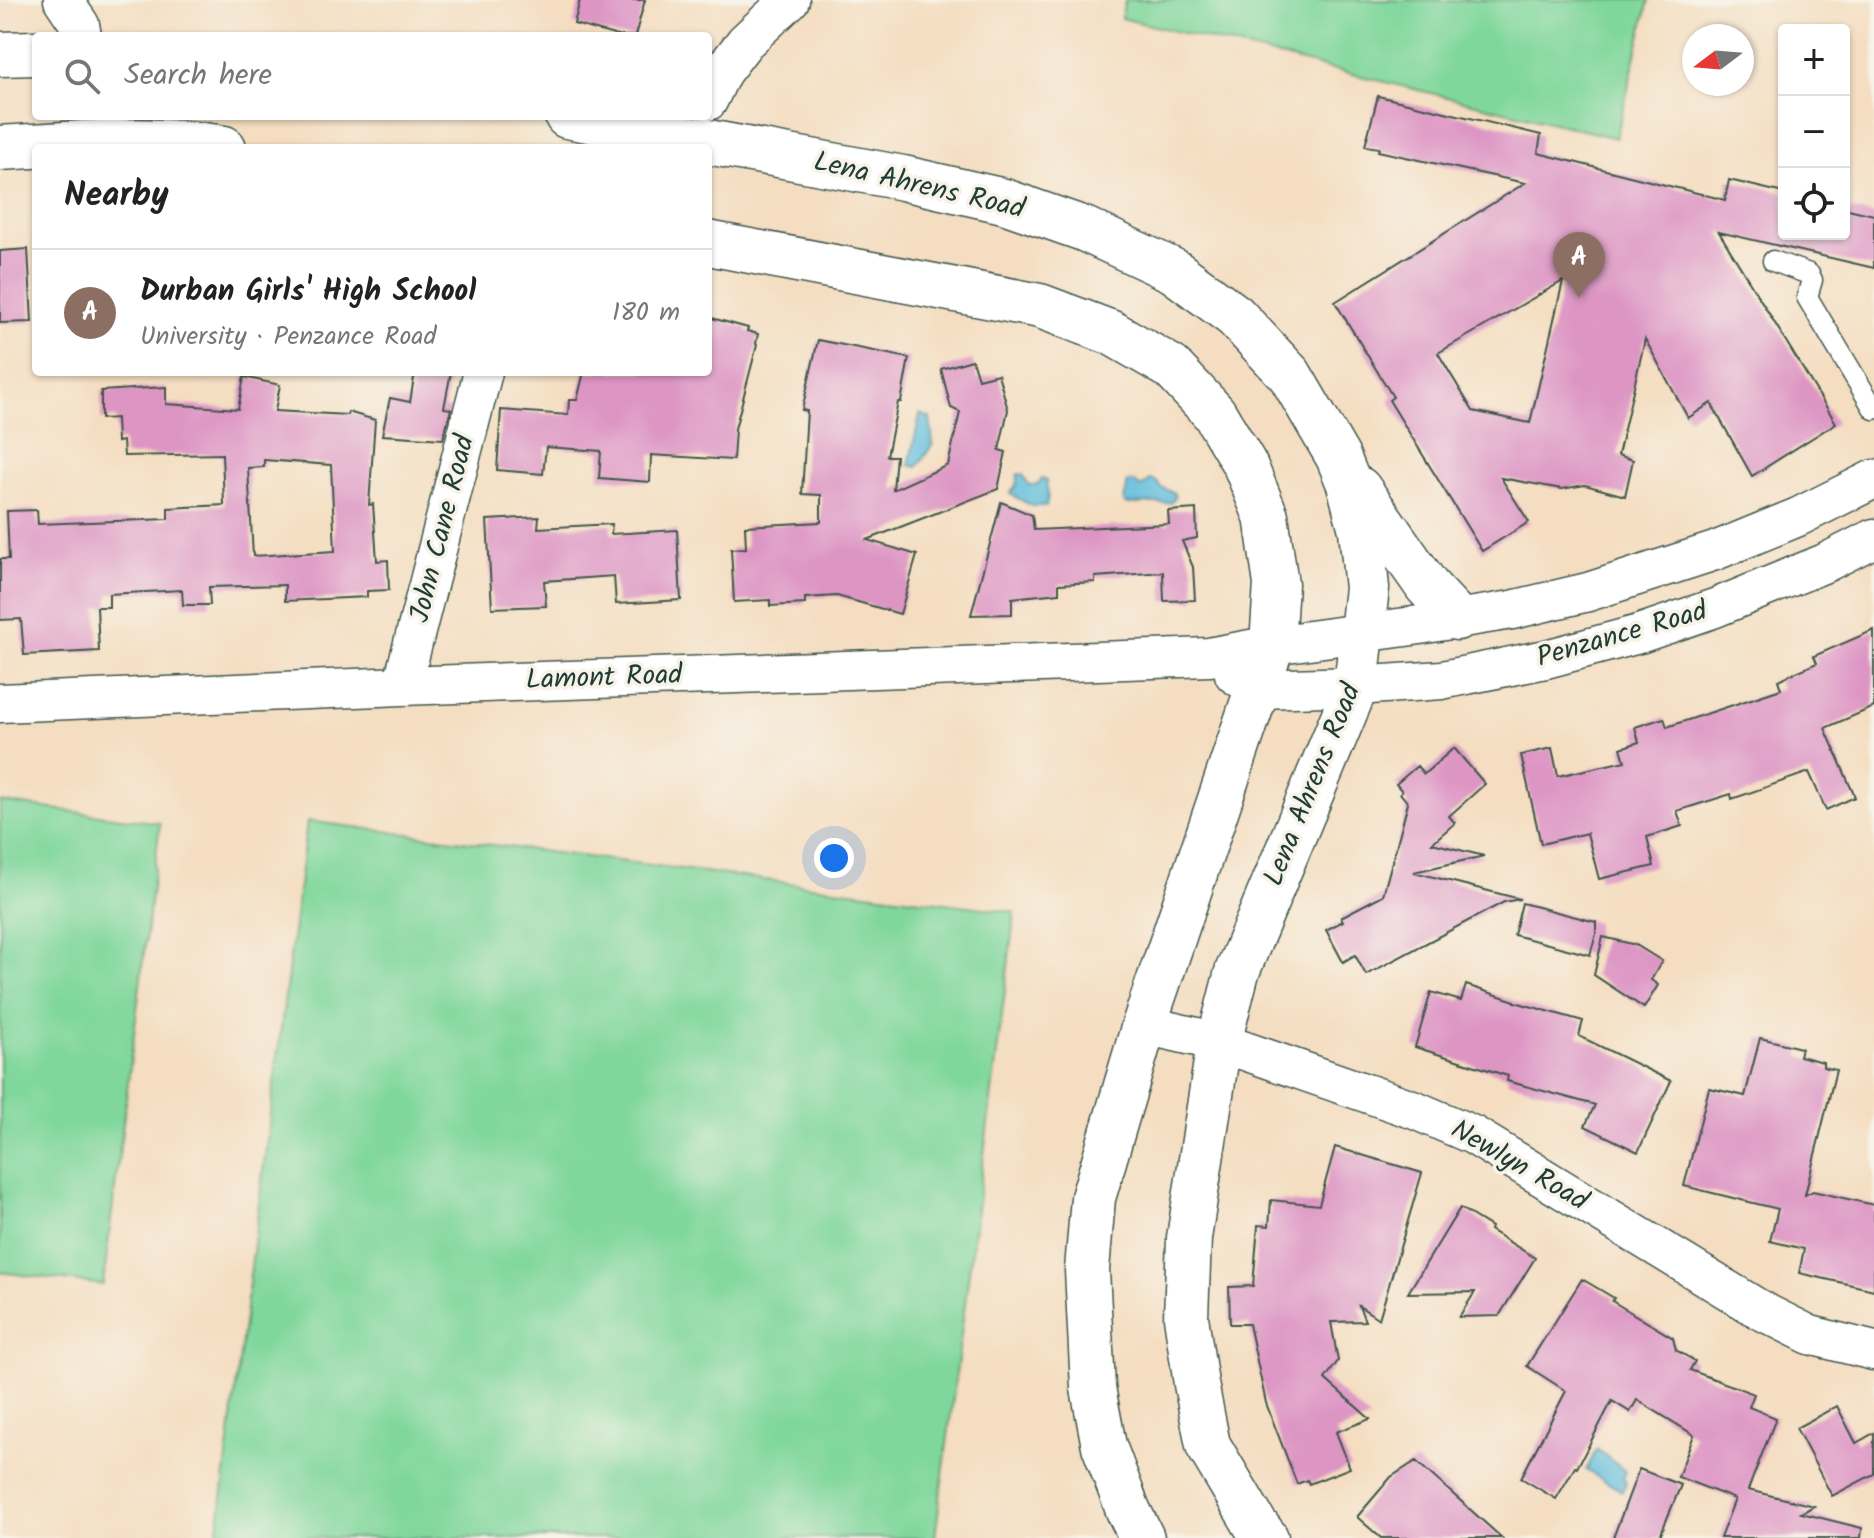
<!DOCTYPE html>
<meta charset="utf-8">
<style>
body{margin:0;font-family:Kalam,sans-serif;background:#f2f2f2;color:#222}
.controls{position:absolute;right:24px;top:24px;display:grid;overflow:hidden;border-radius:8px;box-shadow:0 2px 6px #0004}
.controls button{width:72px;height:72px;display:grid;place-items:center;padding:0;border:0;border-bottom:2px solid #e0e0e0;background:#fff;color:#222;font:40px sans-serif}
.compass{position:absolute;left:1682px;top:24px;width:72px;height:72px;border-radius:50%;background:#fff;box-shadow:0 2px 6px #0004;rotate:254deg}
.you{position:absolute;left:834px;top:858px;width:28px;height:28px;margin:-20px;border:6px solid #fff;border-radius:50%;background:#1a73e8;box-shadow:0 0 0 12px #1a73e833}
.badge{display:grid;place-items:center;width:52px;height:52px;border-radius:50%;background:#2563eb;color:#fff;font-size:26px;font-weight:700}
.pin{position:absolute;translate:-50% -66px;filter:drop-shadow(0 2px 4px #0008)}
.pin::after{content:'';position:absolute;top:42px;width:28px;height:24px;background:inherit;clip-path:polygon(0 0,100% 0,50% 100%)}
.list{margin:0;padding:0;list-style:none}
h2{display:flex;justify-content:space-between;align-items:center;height:104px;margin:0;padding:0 32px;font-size:34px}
h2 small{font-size:26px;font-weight:400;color:#767676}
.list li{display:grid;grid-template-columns:52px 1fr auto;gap:24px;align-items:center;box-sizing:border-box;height:128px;padding:0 32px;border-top:2px solid #e0e0e0}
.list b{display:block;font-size:30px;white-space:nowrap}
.list p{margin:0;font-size:26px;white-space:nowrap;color:#767676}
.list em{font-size:26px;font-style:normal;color:#767676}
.icon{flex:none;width:44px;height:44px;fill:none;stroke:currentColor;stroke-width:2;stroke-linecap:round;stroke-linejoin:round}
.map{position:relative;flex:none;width:1874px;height:1538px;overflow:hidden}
.search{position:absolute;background:#fff;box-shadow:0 2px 6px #0004;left:32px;top:32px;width:680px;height:88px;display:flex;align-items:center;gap:20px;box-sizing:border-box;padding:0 28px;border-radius:8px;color:#767676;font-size:30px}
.panel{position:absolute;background:#fff;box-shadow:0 2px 6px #0004;left:32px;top:144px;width:680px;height:232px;border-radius:8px}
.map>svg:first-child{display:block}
</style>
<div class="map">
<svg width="1874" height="1538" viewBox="0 0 1874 1538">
<rect width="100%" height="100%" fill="#f7f3e8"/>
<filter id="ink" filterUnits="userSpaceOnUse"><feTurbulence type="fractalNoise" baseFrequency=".0125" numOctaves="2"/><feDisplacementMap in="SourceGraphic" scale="16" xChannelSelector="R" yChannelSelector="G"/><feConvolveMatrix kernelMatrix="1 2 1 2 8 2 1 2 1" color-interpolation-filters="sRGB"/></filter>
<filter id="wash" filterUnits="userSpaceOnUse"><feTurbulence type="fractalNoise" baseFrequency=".006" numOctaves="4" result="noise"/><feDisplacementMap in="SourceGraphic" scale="32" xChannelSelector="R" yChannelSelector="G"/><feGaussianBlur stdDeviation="1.8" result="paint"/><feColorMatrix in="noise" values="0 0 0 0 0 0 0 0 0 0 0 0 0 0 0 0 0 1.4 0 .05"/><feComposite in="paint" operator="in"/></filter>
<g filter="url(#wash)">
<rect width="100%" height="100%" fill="#f4ddc0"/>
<path fill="#80d79c" stroke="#508a68" stroke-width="2" d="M 1125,0 L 1649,0 L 1616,138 L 1121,18 Z
M 0,802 L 160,823 L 103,1285 L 0,1272 Z
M 307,821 L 1015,912 L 935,1538 L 217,1538 Z"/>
<path fill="#5fbddd" stroke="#3f7d88" stroke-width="2" d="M 920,414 L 930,418 L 933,444 L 917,467 L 909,465 Z
M 1018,474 L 1023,475 L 1029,485 C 1035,486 1038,485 1042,479 L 1046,480 L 1048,496 L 1046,506 L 1032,506 L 1010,494 L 1016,485 Z
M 1152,479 L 1158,483 L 1161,488 L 1173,492 L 1175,497 L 1171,503 L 1125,504 L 1124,501 L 1128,482 L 1134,482 L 1141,487 Z
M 1597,1449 L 1625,1471 L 1623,1477 L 1626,1483 L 1622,1491 L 1586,1470 Z"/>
<g id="blocks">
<path fill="#dd95c4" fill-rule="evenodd" d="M 580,0 L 645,0 L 635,36 L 618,36 L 574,24 Z
M 1378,96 L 1541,135 L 1538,153 L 1725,200 L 1729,180 L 1784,193 L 1784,234 L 1844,234 L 1844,208 L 1874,215 L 1874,268 L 1719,232 L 1836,423 L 1752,476 L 1711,403 L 1688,418 L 1645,339 L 1618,455 L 1633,460 L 1625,496 L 1585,485 L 1562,489 L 1501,478 L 1529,522 L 1482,551 L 1389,400 L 1393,397 L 1335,302 L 1525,183 L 1378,151 L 1379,148 L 1365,146 ZM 1563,281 L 1530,423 L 1473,411 L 1438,353 Z
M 28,249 L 32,322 L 0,323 L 0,251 Z
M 708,317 L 748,328 L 747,331 L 758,334 L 756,344 L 757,345 L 735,429 L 733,460 L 651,455 L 650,482 L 599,478 L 601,451 L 546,447 L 543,474 L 497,470 L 501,410 L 568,415 L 569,400 L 577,400 L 584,372 L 708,372 Z
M 818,340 L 909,358 L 901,402 L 898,402 L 887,456 L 896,456 L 893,490 L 948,465 L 960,412 L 951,408 L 941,369 L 972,360 L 978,379 L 998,374 L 1008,410 L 999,450 L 1006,452 L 998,489 L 867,540 L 917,555 L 900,614 L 837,596 L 805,598 L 805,604 L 770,606 L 770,600 L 734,602 L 731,549 L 746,548 L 745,526 L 821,522 L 821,495 L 802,494 L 807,411 L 802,410 Z
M 415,372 L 451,372 L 444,408 L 451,409 L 443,439 L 382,435 L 390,398 L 410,402 Z
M 244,377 L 280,385 L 275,411 L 347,415 L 348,412 L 375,420 L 369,505 L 373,504 L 377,561 L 388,560 L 389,590 L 367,591 L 367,597 L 285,601 L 285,585 L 209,587 L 210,605 L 183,605 L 182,590 L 109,594 L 109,607 L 97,607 L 99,651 L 24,655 L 21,619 L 0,620 L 0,559 L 9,559 L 7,511 L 37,510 L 38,524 L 168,519 L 168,508 L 224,505 L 222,454 L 124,456 L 123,441 L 117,442 L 116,418 L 101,419 L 101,391 L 166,387 L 166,404 L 238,409 ZM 264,460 L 331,465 L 335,551 L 253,556 L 248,468 L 264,467 Z
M 1001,502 L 1032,515 L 1034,530 L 1169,524 L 1168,511 L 1196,509 L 1197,538 L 1182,541 L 1193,567 L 1195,600 L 1164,601 L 1163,572 L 1095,577 L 1095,582 L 1059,584 L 1059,593 L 1012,598 L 1012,614 L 971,615 Z
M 539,517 L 538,528 L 612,524 L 611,534 L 677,530 L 681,600 L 616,604 L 614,576 L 544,581 L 546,606 L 492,608 L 487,520 Z
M 1874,630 L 1874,707 L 1825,728 L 1855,797 L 1826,810 L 1809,772 L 1732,799 L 1731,794 L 1677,811 L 1682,826 L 1647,837 L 1654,866 L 1599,879 L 1587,833 L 1541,844 L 1521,755 L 1552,748 L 1558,776 L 1625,761 L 1621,748 L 1639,742 L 1635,727 L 1664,718 L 1667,727 L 1781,689 L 1778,680 L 1817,663 L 1814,656 Z
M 1454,748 L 1485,784 L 1449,816 L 1455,823 L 1432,843 L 1484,856 L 1414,872 L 1520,899 L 1504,902 L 1366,975 L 1355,955 L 1343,962 L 1326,930 L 1343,921 L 1341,917 L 1383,895 L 1408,803 L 1400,793 L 1402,791 L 1396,784 L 1417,766 L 1424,774 Z
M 1522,903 L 1596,922 L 1596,934 L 1590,955 L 1514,935 Z
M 1603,937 L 1636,945 L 1662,961 L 1651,980 L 1658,985 L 1644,1008 L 1594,975 Z
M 1466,985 L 1515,1001 L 1515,1002 L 1583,1021 L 1579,1036 L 1671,1081 L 1638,1152 L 1585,1126 L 1595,1105 L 1507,1081 L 1508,1076 L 1415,1047 L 1431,992 L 1461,1001 Z
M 1760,1038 L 1801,1048 L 1799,1056 L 1823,1062 L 1823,1067 L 1836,1070 L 1805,1195 L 1813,1191 L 1874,1205 L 1874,1290 L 1799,1273 L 1804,1249 L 1770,1241 L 1778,1209 L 1684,1186 L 1709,1088 L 1745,1096 Z
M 1335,1147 L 1422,1173 L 1379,1319 L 1359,1306 L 1365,1321 L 1331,1322 L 1338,1361 L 1325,1379 L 1370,1419 L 1336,1432 L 1350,1468 L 1309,1484 L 1307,1480 L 1297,1484 L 1266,1403 L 1249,1324 L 1230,1324 L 1229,1287 L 1253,1286 L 1258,1225 L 1269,1226 L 1271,1200 L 1319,1205 Z
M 1460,1208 L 1491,1227 L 1490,1230 L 1535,1258 L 1499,1316 L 1459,1317 L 1475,1292 L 1408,1293 Z
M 1582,1279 L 1614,1298 L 1612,1301 L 1673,1338 L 1676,1350 L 1695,1361 L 1690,1370 L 1754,1394 L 1749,1407 L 1776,1418 L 1748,1490 L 1814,1506 L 1801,1513 L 1862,1528 L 1861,1538 L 1720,1538 L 1735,1499 L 1678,1477 L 1694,1435 L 1637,1400 L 1630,1412 L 1612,1401 L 1577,1468 L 1575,1467 L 1556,1499 L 1521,1478 L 1566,1391 L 1527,1366 Z
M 1837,1406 L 1856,1443 L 1874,1433 L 1874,1474 L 1832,1496 L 1796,1428 Z
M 1416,1461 L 1502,1538 L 1381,1538 L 1357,1517 L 1391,1477 Z
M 1639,1469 L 1681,1485 L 1659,1538 L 1613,1538 Z"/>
</g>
</g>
<g filter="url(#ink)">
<use href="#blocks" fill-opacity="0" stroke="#3f5549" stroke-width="2"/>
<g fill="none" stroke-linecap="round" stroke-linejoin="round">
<g stroke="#3f5549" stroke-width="23">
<path id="lane" d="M 1773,261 L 1809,274 L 1812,280 L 1807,297 L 1874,409"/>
</g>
<g stroke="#3f5549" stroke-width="41">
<path id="street" d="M 63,0 L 80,25 L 82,36
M 708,101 L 722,72 L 745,42 L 790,0
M 1234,674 L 1257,689 L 1356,686 L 1442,680 L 1546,659 L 1639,634 L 1715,608 L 1825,563 L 1874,538
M 402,686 L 483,372
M 0,703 L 402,686 L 1209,657 L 1272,645 L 1413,626 L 1512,610 L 1588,592 L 1715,551 L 1798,517 L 1874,479
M 1144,1025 L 1219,1042 L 1415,1110 L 1473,1135 L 1762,1311 L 1810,1335 L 1874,1351"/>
</g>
<g stroke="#3f5549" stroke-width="47">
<path id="secondary" d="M 0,54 L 36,53
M 567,116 L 903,178 L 1004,201 L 1084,229 L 1174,271 L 1235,316 L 1290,375 L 1338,457 L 1349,484 L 1361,530 L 1367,588 L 1356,686 L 1237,972 L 1219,1042 L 1189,1238 L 1186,1317 L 1196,1384 L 1208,1445 L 1255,1524 L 1266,1538
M 0,148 C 74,144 151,135 224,148
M 708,243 L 1040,306 L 1112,333 L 1171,367 L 1214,413 L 1245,465 L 1266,516 L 1276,584 L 1272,645 L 1144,1025 L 1093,1198 L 1087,1270 L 1093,1388 L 1104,1446 L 1128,1510 L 1142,1538
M 1359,489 L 1427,586 L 1457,618"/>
</g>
<use href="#lane" stroke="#fff" stroke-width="20"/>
<use href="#street" stroke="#fff" stroke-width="38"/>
<use href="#secondary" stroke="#fff" stroke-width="44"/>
</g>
</g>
<g text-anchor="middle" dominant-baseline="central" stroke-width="7" stroke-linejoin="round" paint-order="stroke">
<g font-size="28" fill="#1f3d34" stroke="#f7f3e8">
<text transform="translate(919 186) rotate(13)">Lena Ahrens Road</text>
<text transform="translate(443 529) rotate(-76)">John Cane Road</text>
<text transform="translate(1622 635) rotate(-16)">Penzance Road</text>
<text transform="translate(604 678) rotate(-2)">Lamont Road</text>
<text transform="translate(1313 785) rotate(-68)">Lena Ahrens Road</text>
<text transform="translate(1519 1166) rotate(30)">Newlyn Road</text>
</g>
</g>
</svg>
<div class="controls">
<button>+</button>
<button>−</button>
<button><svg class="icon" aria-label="locate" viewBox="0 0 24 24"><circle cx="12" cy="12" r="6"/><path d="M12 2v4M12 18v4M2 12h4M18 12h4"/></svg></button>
</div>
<svg class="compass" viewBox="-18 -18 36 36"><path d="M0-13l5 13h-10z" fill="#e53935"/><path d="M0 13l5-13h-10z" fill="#767676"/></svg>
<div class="you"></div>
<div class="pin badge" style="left:1579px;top:298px;background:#8d6e63">A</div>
<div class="search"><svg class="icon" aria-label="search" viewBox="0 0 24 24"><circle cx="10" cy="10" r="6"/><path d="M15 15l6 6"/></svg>Search here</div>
<section class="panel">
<h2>Nearby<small></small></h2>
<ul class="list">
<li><span class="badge" style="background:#8d6e63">A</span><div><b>Durban Girls' High School</b><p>University · Penzance Road</p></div><em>180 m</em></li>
</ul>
</section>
</div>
